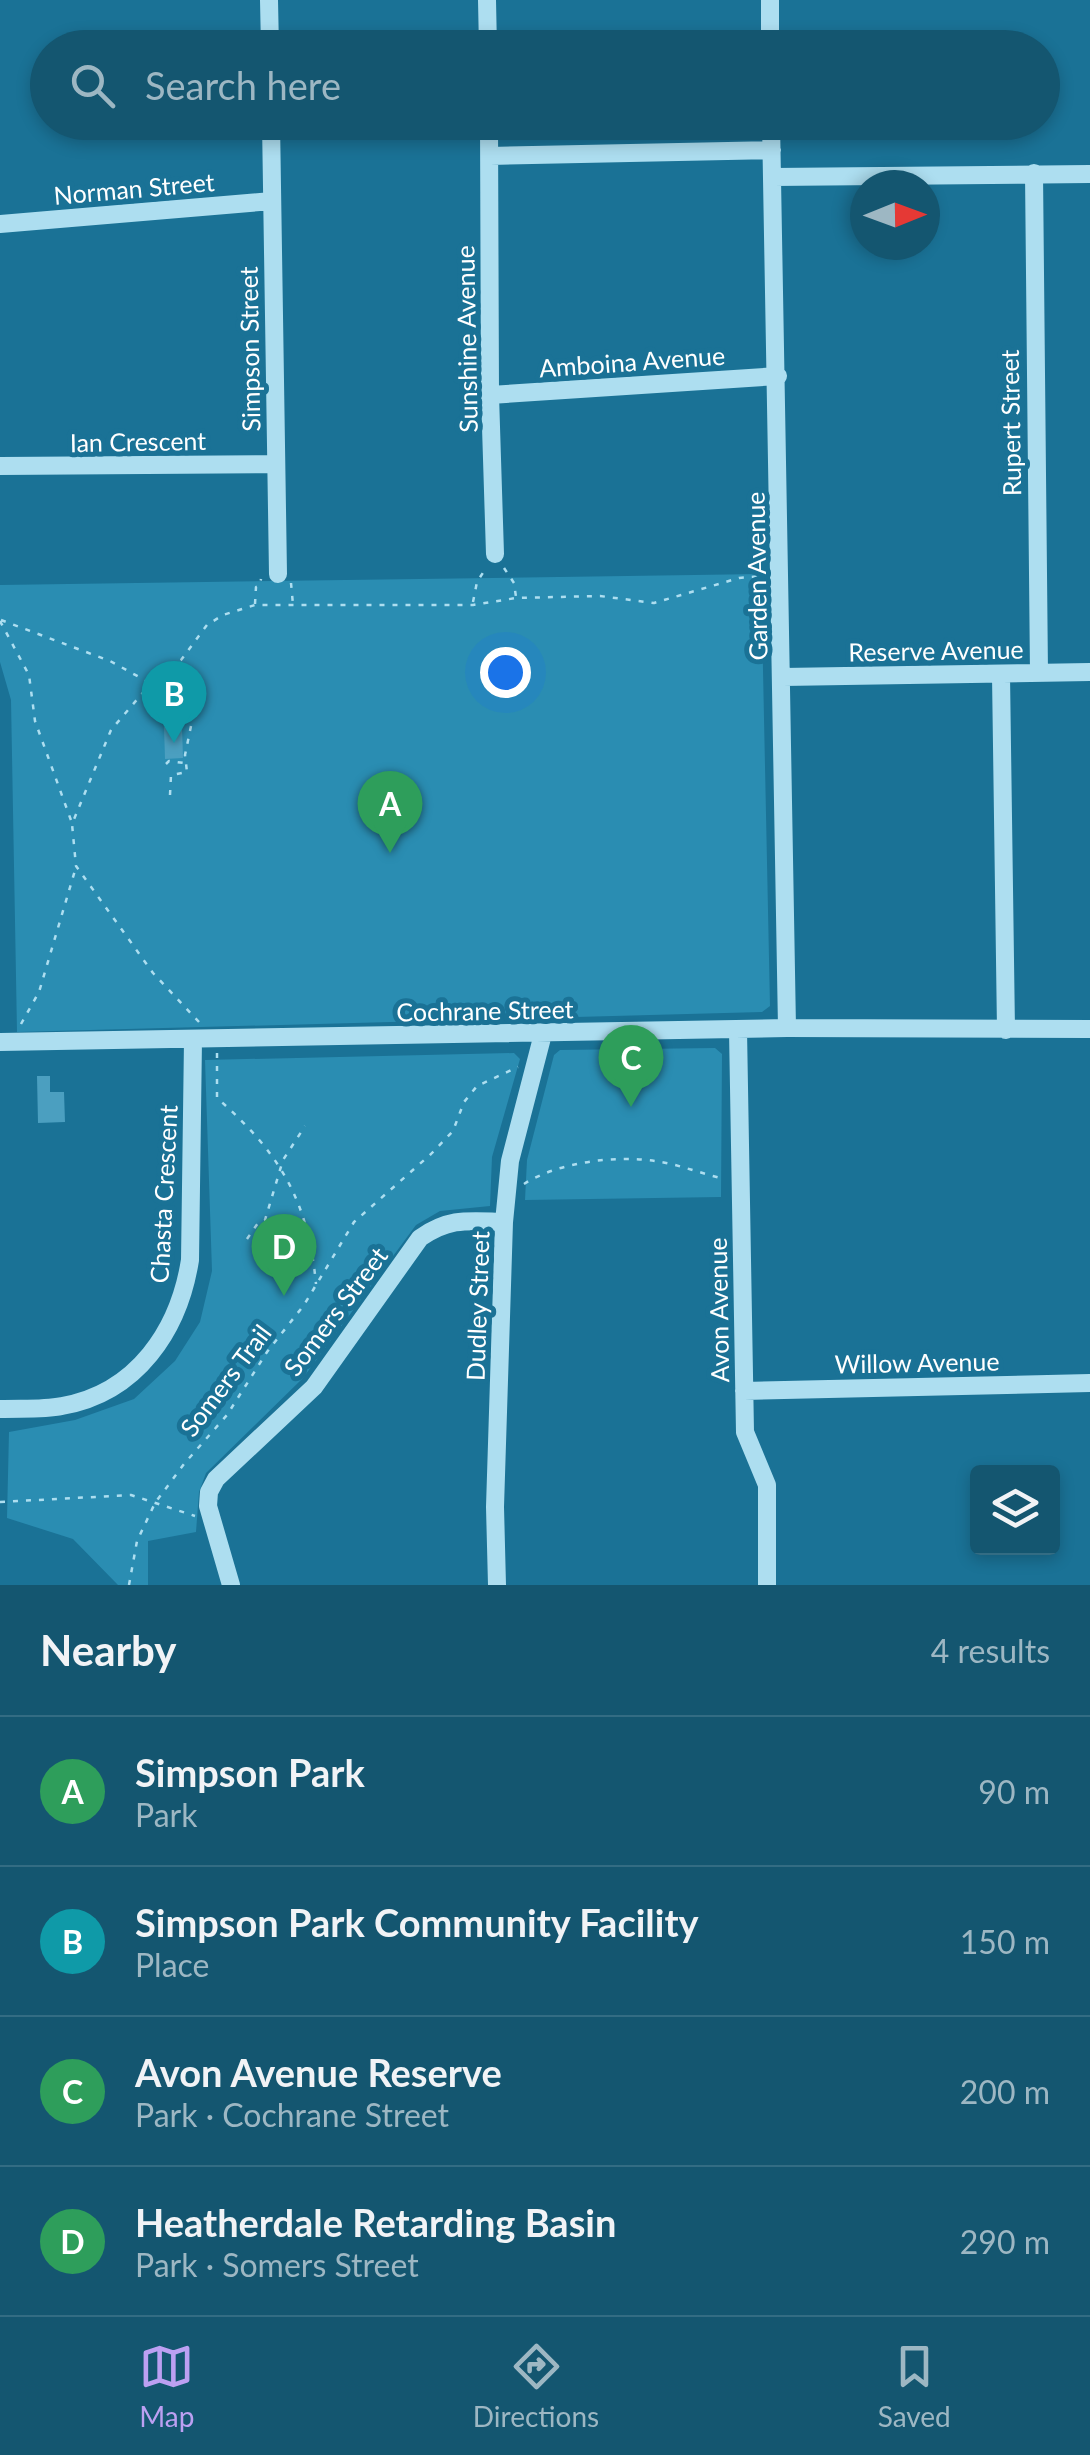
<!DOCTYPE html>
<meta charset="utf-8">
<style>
body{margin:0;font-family:Lato,sans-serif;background:#215f78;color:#f1f3f6}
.controls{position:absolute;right:30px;bottom:30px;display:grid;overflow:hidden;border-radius:10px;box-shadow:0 5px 15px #0003}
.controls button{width:90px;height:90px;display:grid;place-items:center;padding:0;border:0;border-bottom:2px solid #336c83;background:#145670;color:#f1f3f6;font:50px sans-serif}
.compass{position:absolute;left:850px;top:170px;width:90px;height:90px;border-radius:50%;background:#145670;box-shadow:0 5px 15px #0003;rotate:89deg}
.you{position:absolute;left:505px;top:672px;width:35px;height:35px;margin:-25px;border:8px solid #fff;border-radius:50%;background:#1a73e8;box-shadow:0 0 0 15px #1a73e833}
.badge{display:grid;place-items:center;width:65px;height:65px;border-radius:50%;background:#bca0f2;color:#fff;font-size:32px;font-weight:700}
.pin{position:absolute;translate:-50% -82px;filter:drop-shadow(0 2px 5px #0008)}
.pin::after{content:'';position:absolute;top:52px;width:35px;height:30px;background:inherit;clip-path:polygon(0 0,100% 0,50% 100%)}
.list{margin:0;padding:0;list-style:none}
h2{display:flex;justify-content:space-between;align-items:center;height:130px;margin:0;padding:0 40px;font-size:42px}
h2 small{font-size:32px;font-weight:400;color:#9db7c3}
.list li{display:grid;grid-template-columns:65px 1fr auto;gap:30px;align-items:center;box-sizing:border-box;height:150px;padding:0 40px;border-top:2px solid #336c83}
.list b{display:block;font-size:38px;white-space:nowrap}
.list p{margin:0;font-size:32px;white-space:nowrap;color:#9db7c3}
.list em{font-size:32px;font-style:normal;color:#9db7c3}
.icon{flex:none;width:55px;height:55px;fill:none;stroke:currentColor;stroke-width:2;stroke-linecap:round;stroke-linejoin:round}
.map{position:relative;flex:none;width:1090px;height:1585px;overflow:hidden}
.search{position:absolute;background:#145670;box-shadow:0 5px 15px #0003;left:30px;right:30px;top:30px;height:110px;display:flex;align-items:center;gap:25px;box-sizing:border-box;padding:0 35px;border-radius:55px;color:#9db7c3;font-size:38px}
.sheet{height:730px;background:#145670}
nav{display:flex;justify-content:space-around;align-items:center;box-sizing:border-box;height:140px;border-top:2px solid #336c83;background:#145670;font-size:28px;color:#9db7c3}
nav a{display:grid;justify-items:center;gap:5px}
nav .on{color:#bca0f2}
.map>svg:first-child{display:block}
</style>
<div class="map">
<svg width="1090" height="1585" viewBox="0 0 1090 1585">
<rect width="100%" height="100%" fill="#1a7296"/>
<path fill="#2a8db2" d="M 761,574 L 770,1006 L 762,1012 L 17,1032 L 11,700 L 0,662 L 0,585 Z
M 715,1048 L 722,1054 L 721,1197 L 525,1200 L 527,1160 L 554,1055 L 560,1050 Z
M 514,1053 L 520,1059 L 492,1157 L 490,1206 L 440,1211 L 416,1225 L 303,1378 L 206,1473 L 199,1492 L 196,1532 L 148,1541 L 148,1585 L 118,1585 L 73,1539 L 7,1518 L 9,1432 L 75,1420 L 134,1399 L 175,1361 L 200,1322 L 212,1271 L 205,1060 Z"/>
<path fill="#4b9fc0" d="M 164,727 L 182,727 L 183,758 L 165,759 Z
M 37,1076 L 50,1076 L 50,1092 L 64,1092 L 65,1122 L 38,1123 Z"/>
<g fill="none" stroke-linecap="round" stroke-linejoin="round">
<path stroke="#addef0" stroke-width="2.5" stroke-dasharray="5 8" stroke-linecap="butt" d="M 504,568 L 514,583 L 516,597
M 291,583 L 293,605
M 473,602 L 477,582 L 486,568
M 255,604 L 256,587 L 260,585 L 261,579
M 1,620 L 110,661 L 181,700
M 0,621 L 29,675 L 35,721 L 72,823
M 166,764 L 169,761 L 184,763
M 170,795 L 171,775 L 187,772 L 185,755 L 191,726 L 179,692 L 181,662
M 199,1022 L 153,973 L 76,866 L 72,824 L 111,730 L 152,682 L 181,660 L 207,625 L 223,615 L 255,605 L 473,605 L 516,598 L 600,596 L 654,603 L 739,578 L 764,576
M 21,1024 L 39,992 L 76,867
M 217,1053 L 217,1098 C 280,1153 308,1200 316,1284
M 524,1184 C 558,1162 616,1155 655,1161 C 678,1164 702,1174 725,1179
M 247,1239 L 258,1223 L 265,1220 L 283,1160 L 305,1126
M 0,1502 L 131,1495 L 195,1516
M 129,1585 L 137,1541 L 155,1503 L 184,1464 L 227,1415 L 267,1352 L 304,1305 L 354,1222 L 431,1154 L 453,1131 L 464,1102 L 477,1086 L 518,1067"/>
<path stroke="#addef0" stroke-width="18" d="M 269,0 L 270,48
M 487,0 L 488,48
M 770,0 L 770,48
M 271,122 L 278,574
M 489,122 L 490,395 L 495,554
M 771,122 L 787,1028
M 490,156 L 772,150
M 1034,173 L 1039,673
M 773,177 L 1090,174
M 0,224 L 272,201
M 490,395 L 778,376
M 0,466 L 276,464
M 1001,675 L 1006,1030
M 783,677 L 1090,672
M 738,1030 L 745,1432 L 767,1485 L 767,1585
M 0,1042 L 787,1028 L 1090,1029
M 744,1391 L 1090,1383
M 0,1409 C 20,1408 42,1410 62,1406 C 137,1393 179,1330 190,1260 L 193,1040
M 231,1585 L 208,1506 L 209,1492 L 216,1479 L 314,1387 L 420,1238 C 450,1217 469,1221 504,1222
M 497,1585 L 495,1507 L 504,1222 L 510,1161 L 543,1034"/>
</g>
<g text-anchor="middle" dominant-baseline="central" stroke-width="10" stroke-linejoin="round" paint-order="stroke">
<g font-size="25" fill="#fff" stroke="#1a7296">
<text transform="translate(134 188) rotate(-5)">Norman Street</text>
<text transform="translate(466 339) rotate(-91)">Sunshine Avenue</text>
<text transform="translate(249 349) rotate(-91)">Simpson Street</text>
<text transform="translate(632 361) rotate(-4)">Amboina Avenue</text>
<text transform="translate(1010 423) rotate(-91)">Rupert Street</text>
<text transform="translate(138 441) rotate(-1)">Ian Crescent</text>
<text transform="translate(756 576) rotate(-91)">Garden Avenue</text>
<text transform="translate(936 650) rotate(-1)">Reserve Avenue</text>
<text transform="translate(485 1010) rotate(-1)">Cochrane Street</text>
<text transform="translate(163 1194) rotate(-87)">Chasta Crescent</text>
<text transform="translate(477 1306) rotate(-88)">Dudley Street</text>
<text transform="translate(718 1310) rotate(-91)">Avon Avenue</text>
<text transform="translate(335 1311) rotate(-53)">Somers Street</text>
<text transform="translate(917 1362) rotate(-1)">Willow Avenue</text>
<text transform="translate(225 1380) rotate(-53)">Somers Trail</text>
</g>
</g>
</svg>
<div class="controls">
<button><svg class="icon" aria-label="layers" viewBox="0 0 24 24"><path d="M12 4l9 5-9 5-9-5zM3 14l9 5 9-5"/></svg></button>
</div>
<svg class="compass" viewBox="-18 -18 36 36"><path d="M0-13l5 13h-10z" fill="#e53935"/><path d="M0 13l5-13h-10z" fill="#9db7c3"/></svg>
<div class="you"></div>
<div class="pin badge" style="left:390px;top:853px;background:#2e9e5b">A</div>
<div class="pin badge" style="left:174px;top:743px;background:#0f9aa8">B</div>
<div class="pin badge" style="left:631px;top:1107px;background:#2e9e5b">C</div>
<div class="pin badge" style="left:284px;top:1296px;background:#2e9e5b">D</div>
<div class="search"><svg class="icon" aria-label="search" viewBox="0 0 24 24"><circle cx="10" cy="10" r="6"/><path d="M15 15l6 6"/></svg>Search here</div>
</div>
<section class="sheet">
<h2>Nearby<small>4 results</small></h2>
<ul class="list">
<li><span class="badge" style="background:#2e9e5b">A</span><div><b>Simpson Park</b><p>Park</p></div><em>90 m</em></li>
<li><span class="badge" style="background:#0f9aa8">B</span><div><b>Simpson Park Community Facility</b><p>Place</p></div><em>150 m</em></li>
<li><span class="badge" style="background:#2e9e5b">C</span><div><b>Avon Avenue Reserve</b><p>Park · Cochrane Street</p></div><em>200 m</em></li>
<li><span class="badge" style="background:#2e9e5b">D</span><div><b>Heatherdale Retarding Basin</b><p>Park · Somers Street</p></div><em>290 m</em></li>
</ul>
</section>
<nav>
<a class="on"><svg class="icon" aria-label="map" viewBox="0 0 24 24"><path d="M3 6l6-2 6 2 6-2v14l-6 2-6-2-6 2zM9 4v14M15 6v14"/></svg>Map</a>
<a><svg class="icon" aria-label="directions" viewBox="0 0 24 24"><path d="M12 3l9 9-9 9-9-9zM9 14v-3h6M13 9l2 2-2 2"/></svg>Directions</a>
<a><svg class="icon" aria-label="saved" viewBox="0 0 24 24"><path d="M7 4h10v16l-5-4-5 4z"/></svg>Saved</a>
</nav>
